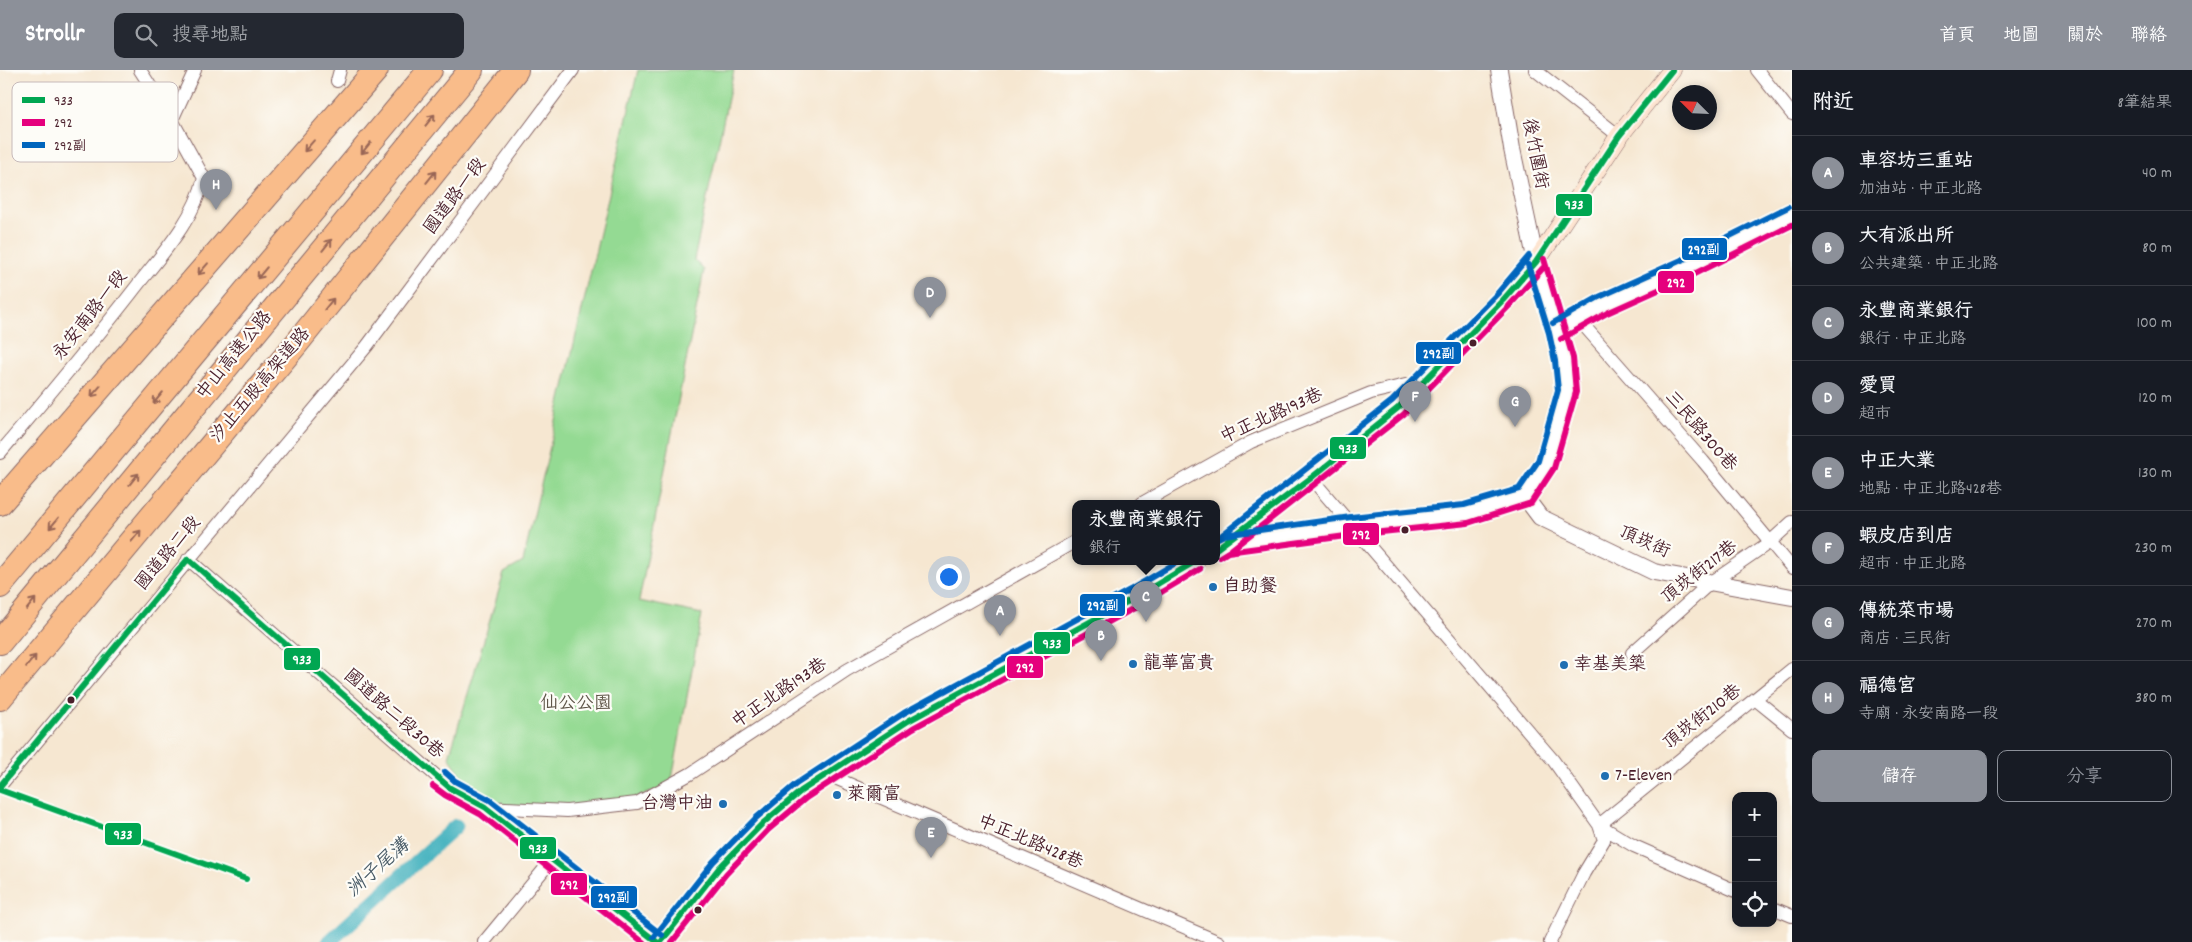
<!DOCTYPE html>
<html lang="zh-TW">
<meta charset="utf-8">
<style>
body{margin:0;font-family:Dekko,"LXGW WenKai TC",sans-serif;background:#242831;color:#f1f3f6}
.controls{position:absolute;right:15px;bottom:15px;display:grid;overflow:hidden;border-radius:10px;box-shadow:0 2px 8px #0003}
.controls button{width:45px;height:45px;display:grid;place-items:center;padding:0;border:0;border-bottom:1px solid #363941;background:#171b24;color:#f1f3f6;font:25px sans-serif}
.compass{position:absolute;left:1672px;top:15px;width:45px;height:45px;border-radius:50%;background:#171b24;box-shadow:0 2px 8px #0003;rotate:294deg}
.you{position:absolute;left:948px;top:506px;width:18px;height:18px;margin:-12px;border:4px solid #fff;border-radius:50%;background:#1a73e8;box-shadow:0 0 0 8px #1a73e833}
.badge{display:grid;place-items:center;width:32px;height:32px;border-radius:50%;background:#8c9099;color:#fff;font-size:16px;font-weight:700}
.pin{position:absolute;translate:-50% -41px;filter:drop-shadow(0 1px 2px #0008)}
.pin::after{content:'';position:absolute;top:26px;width:18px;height:15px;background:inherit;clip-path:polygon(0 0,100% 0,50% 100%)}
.popup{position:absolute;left:1072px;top:430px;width:148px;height:65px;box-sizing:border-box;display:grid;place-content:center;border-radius:10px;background:#171b24;filter:drop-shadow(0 1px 4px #0005);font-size:16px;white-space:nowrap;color:#9ea1a6}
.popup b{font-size:19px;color:#f1f3f6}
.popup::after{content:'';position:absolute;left:50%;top:100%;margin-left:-10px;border:10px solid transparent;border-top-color:#171b24}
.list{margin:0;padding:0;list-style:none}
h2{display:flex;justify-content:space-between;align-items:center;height:65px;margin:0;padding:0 20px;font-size:21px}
h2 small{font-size:16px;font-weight:400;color:#9ea1a6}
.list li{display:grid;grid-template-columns:32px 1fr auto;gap:15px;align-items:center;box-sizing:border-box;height:75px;padding:0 20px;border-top:1px solid #363941}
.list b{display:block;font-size:19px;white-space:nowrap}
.list p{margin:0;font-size:16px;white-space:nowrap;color:#9ea1a6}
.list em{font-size:16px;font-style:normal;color:#9ea1a6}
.actions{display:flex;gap:10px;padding:15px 20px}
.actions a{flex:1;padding:11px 0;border:1px solid #8c9099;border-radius:10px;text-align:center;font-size:18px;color:#8c9099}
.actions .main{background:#8c9099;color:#fff}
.icon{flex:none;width:28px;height:28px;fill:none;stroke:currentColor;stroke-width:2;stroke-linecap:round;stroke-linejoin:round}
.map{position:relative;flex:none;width:1792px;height:872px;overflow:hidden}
header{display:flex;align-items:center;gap:30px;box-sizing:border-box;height:70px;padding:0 25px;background:#8c9099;color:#fff}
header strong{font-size:24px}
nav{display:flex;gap:28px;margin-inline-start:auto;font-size:18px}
.search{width:350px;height:45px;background:#242831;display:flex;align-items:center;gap:12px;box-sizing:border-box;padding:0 18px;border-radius:10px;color:#9ea1a6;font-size:19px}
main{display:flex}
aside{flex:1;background:#171b24}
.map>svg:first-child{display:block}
</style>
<header>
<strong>Strollr</strong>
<div class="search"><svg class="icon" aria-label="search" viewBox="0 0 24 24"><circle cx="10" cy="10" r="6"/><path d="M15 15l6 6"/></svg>搜尋地點</div>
<nav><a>首頁</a><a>地圖</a><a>關於</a><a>聯絡</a></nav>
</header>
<main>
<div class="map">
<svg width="1792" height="872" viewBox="0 0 1792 872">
<rect width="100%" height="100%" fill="#fdfcf7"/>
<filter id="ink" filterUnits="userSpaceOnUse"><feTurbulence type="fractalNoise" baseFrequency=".02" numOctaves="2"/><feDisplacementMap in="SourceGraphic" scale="10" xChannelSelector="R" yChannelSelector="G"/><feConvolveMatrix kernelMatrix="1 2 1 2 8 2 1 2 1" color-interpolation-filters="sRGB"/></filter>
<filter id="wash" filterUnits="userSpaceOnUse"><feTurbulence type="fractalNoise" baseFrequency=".0096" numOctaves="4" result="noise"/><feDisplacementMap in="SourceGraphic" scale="20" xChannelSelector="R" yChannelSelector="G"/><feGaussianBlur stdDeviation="1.12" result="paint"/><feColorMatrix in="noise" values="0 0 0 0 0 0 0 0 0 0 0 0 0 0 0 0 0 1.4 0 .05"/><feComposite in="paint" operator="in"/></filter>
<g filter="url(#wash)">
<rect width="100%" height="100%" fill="#f6e7d1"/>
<path fill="#94da93" stroke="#6f7c5f" d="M 638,0 L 734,0 L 694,190 L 704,200 L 639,531 L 702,544 L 671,715 L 591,744 L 487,742 L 449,687 L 504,503 L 523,492 Z"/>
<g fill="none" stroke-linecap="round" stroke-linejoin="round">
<path stroke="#41b0bd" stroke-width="15" d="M 329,872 L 456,756"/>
</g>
</g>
<g filter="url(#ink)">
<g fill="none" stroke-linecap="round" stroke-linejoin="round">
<g stroke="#866565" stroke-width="14">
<path id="minor" d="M 1535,0 L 1619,66
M 1757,0 L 1792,44
M 337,11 L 340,0
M 172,50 L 195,0
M 1579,250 L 1703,391 L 1792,498
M 1557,261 L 1603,235 L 1690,196 L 1792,145
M 0,383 C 46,328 92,274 136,217 C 162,184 194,150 204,108 L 172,50 L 140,0
M 1311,408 L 1553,690 L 1599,755 L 1604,770 L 1584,803 L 1550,872
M 1525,427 L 1546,395 L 1567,321 L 1564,290 L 1557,261 L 1536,192
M 1142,433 L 1251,372 L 1371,323 L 1423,311
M 188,489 L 450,718 L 485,737 L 657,872
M 1632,583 L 1709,514 L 1770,472 L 1792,452
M 1755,629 L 1792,659
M 828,705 L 1219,872
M 0,716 L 367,276 L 573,0
M 485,737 L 567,741 L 637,733 L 690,704 L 847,600 L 1076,471
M 1599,755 L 1792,599
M 1599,755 L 1634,776 L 1736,821
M 1773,838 L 1792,846
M 484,872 L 551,791"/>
</g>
<g stroke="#866565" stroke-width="18">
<path id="tertiary" d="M 1499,0 L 1512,79 L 1536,192
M 1225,474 L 1352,456 L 1466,444 L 1525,427 L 1540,447 L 1654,502 L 1792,527"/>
</g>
<g stroke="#866565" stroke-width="19">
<path id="secondary" d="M 1216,479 L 1311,408 L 1398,338 L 1503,230 L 1536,192 L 1619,66 L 1672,0
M 661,872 L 719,798 L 762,754 L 801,721 L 828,705 L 908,651 L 1134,528 L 1196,491"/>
</g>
<g stroke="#866565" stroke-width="26">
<path id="motorway" d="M 0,433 L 376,0
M 0,516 L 430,0
M 0,572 L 471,0
M 0,628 L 297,273 L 516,0"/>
</g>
<use href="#minor" stroke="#fff" stroke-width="12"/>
<use href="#tertiary" stroke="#fff" stroke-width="16"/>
<use href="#secondary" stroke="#fde4d0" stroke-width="18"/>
<use href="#motorway" stroke="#f9bc8a" stroke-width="24"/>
<g stroke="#fdfcf7" stroke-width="10">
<path id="bus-1" d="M 1216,479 L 1311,408 L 1398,338 L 1503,230 L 1536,192 L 1619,66 L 1672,0
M 188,489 L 450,718 L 485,737 L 657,872
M 0,716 L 188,489
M 0,720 L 246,809
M 661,872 L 719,798 L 762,754 L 801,721 L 908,651 L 1134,528 L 1196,491"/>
</g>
<g stroke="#fdfcf7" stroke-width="10">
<path id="bus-2" d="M 1561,269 L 1607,243 L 1694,204 L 1792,155
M 1232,479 L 1404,344 L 1509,236 L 1543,198
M 1220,487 L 1228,482 L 1353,465 L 1468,453 L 1531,433 L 1554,398 L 1576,322 L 1573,288 L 1544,189
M 433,716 L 445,725 L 480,744 L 643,872
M 672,872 L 726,804 L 768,760 L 806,728 L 913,658 L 1138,536 L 1200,499"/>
</g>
<g stroke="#fdfcf7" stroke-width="10">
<path id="bus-3" d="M 1553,253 L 1599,227 L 1686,188 L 1788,137
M 1222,465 L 1392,331 L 1497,224 L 1529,186
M 1216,469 L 1224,465 L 1351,447 L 1464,435 L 1519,419 L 1538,391 L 1558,320 L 1555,291 L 1549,263 L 1528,195
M 445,702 L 455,711 L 490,730 L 662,865
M 654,867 L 713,792 L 756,748 L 796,714 L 904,643 L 1130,520 L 1179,491"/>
</g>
<use href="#bus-1" stroke="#00a651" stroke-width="6"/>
<use href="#bus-2" stroke="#e5007d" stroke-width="6"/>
<use href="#bus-3" stroke="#0065bd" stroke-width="6"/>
</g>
<defs><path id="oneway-shaft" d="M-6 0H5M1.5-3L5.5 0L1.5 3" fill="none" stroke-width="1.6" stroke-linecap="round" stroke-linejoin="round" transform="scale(1.25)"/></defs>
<g stroke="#996656">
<use href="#oneway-shaft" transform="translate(430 50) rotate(-51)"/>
<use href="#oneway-shaft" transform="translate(309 76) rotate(131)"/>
<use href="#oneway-shaft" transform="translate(366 78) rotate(129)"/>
<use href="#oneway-shaft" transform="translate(431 107) rotate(-51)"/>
<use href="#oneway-shaft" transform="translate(327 175) rotate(-51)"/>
<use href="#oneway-shaft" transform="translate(203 199) rotate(131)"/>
<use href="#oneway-shaft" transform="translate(262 203) rotate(130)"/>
<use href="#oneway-shaft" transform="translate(329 234) rotate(-51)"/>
<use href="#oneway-shaft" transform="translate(96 321) rotate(131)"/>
<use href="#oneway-shaft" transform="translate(158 328) rotate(130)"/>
<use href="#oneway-shaft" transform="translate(134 409) rotate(-51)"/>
<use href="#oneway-shaft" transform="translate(54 453) rotate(130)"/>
<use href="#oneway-shaft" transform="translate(136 466) rotate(-50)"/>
<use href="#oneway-shaft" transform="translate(31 534) rotate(-51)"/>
<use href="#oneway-shaft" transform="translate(31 591) rotate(-50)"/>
</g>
</g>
<g fill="#4a1f2b" stroke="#fdfcf7" stroke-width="2">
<circle cx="1473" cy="273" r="4.5"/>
<circle cx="1405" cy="460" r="4.5"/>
<circle cx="71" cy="630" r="4.5"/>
<circle cx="698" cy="840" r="4.5"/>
</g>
<g fill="#1f6fb2" stroke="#fdfcf7" stroke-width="2">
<circle cx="1213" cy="517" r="5"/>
<circle cx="1133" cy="594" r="5"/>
<circle cx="1564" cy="595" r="5"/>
<circle cx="1605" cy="706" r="5"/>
<circle cx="837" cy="725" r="5"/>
<circle cx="723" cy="734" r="5"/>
</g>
<g text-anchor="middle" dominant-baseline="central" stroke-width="4.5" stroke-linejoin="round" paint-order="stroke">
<g font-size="18" fill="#4a1f2b" stroke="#fdfcf7">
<text transform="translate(1534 84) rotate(79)">後竹圍街</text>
<text transform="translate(456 127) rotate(-53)">國道路一段</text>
<text transform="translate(91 246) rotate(-52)">永安南路一段</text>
<text transform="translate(235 286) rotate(-51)">中山高速公路</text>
<text transform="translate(261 316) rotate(-50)">汐止五股高架道路</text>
<text transform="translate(1272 347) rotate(-24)">中正北路193巷</text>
<text transform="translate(1700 362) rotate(49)">三民路300巷</text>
<text transform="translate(1644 473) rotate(24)">頂崁街</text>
<text transform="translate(169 484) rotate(-50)">國道路二段</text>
<text transform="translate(1700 503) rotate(-38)">頂崁街217巷</text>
<text transform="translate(780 624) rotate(-34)">中正北路193巷</text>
<text transform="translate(393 645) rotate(41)">國道路二段30巷</text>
<text transform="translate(1703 648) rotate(-38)">頂崁街210巷</text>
<text transform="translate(1030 773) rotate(23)">中正北路428巷</text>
</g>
<g font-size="18" fill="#4a1f2b" stroke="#fdfcf7" text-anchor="start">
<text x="1223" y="517">自助餐</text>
<text x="1143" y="594">龍華富貴</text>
<text x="1574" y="595">幸基美築</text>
<text x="1615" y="706">7-Eleven</text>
<text x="847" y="725">萊爾富</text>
<text x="713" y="734" text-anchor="end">台灣中油</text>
</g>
<g font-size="18" fill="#60574a" stroke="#fdfcf7">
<text x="576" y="634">仙公公園</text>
</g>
<g font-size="19" font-style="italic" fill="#465965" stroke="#fdfcf7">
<text transform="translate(379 799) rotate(-42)">洲子尾溝</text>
</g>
</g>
<rect x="12" y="12" width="166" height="80" rx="8" fill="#fdfcf7" stroke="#c7baba" stroke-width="1"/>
<rect x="22" y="27" width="23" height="6" fill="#00a651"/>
<rect x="22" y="49" width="23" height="7" fill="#e5007d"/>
<rect x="22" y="72" width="23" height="6" fill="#0065bd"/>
<g font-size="14" fill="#4a1f2b">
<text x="54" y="35">933</text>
<text x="54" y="57">292</text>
<text x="54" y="80">292副</text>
</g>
<g stroke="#fdfcf7" stroke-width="2">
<rect x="1555" y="123" width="38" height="24" rx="5" fill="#00a651"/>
<rect x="1681" y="167" width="47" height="24" rx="5" fill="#0065bd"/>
<rect x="1657" y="200" width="38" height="24" rx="5" fill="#e5007d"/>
<rect x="1415" y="271" width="47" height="24" rx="5" fill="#0065bd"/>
<rect x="1329" y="366" width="38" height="24" rx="5" fill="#00a651"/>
<rect x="1342" y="452" width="38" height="24" rx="5" fill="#e5007d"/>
<rect x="1079" y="523" width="47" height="24" rx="5" fill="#0065bd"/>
<rect x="1033" y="561" width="38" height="24" rx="5" fill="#00a651"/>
<rect x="283" y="577" width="38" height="24" rx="5" fill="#00a651"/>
<rect x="1006" y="585" width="38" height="24" rx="5" fill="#e5007d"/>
<rect x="104" y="752" width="38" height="24" rx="5" fill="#00a651"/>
<rect x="519" y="766" width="38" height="24" rx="5" fill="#00a651"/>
<rect x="550" y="802" width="38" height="24" rx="5" fill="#e5007d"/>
<rect x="590" y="815" width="48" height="24" rx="5" fill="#0065bd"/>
</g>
<g font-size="14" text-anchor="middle" font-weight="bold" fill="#fff">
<text x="1574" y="139">933</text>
<text x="1704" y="184">292副</text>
<text x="1676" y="217">292</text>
<text x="1439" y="288">292副</text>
<text x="1348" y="383">933</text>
<text x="1361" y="469">292</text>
<text x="1103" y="540">292副</text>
<text x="1052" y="578">933</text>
<text x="302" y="594">933</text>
<text x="1025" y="602">292</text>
<text x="123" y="769">933</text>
<text x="538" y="783">933</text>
<text x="569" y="819">292</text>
<text x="614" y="832">292副</text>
</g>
</svg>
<div class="controls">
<button>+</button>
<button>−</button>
<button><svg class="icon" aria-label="locate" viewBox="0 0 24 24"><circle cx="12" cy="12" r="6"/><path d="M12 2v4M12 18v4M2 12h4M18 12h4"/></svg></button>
</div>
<svg class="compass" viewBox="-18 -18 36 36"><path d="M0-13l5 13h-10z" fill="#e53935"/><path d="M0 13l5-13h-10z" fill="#9ea1a6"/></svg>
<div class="you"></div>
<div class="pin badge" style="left:1000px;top:566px">A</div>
<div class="pin badge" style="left:1101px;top:591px">B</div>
<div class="pin badge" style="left:1146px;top:552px">C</div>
<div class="popup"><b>永豐商業銀行</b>銀行</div>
<div class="pin badge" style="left:930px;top:248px">D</div>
<div class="pin badge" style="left:931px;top:788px">E</div>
<div class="pin badge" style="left:1415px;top:352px">F</div>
<div class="pin badge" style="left:1515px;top:357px">G</div>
<div class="pin badge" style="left:216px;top:140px">H</div>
</div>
<aside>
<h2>附近<small>8筆結果</small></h2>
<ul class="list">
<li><span class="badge">A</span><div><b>車容坊三重站</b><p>加油站 · 中正北路</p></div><em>40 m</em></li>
<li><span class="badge">B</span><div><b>大有派出所</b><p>公共建築 · 中正北路</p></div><em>80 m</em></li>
<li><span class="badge">C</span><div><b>永豐商業銀行</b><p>銀行 · 中正北路</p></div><em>100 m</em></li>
<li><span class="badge">D</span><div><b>愛買</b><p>超市</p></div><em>120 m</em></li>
<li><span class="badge">E</span><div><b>中正大業</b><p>地點 · 中正北路428巷</p></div><em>130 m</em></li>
<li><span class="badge">F</span><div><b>蝦皮店到店</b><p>超市 · 中正北路</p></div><em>230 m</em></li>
<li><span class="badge">G</span><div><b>傳統菜市場</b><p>商店 · 三民街</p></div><em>270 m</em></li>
<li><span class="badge">H</span><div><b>福德宮</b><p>寺廟 · 永安南路一段</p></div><em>380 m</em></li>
</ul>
<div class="actions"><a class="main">儲存</a><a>分享</a></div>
</aside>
</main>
